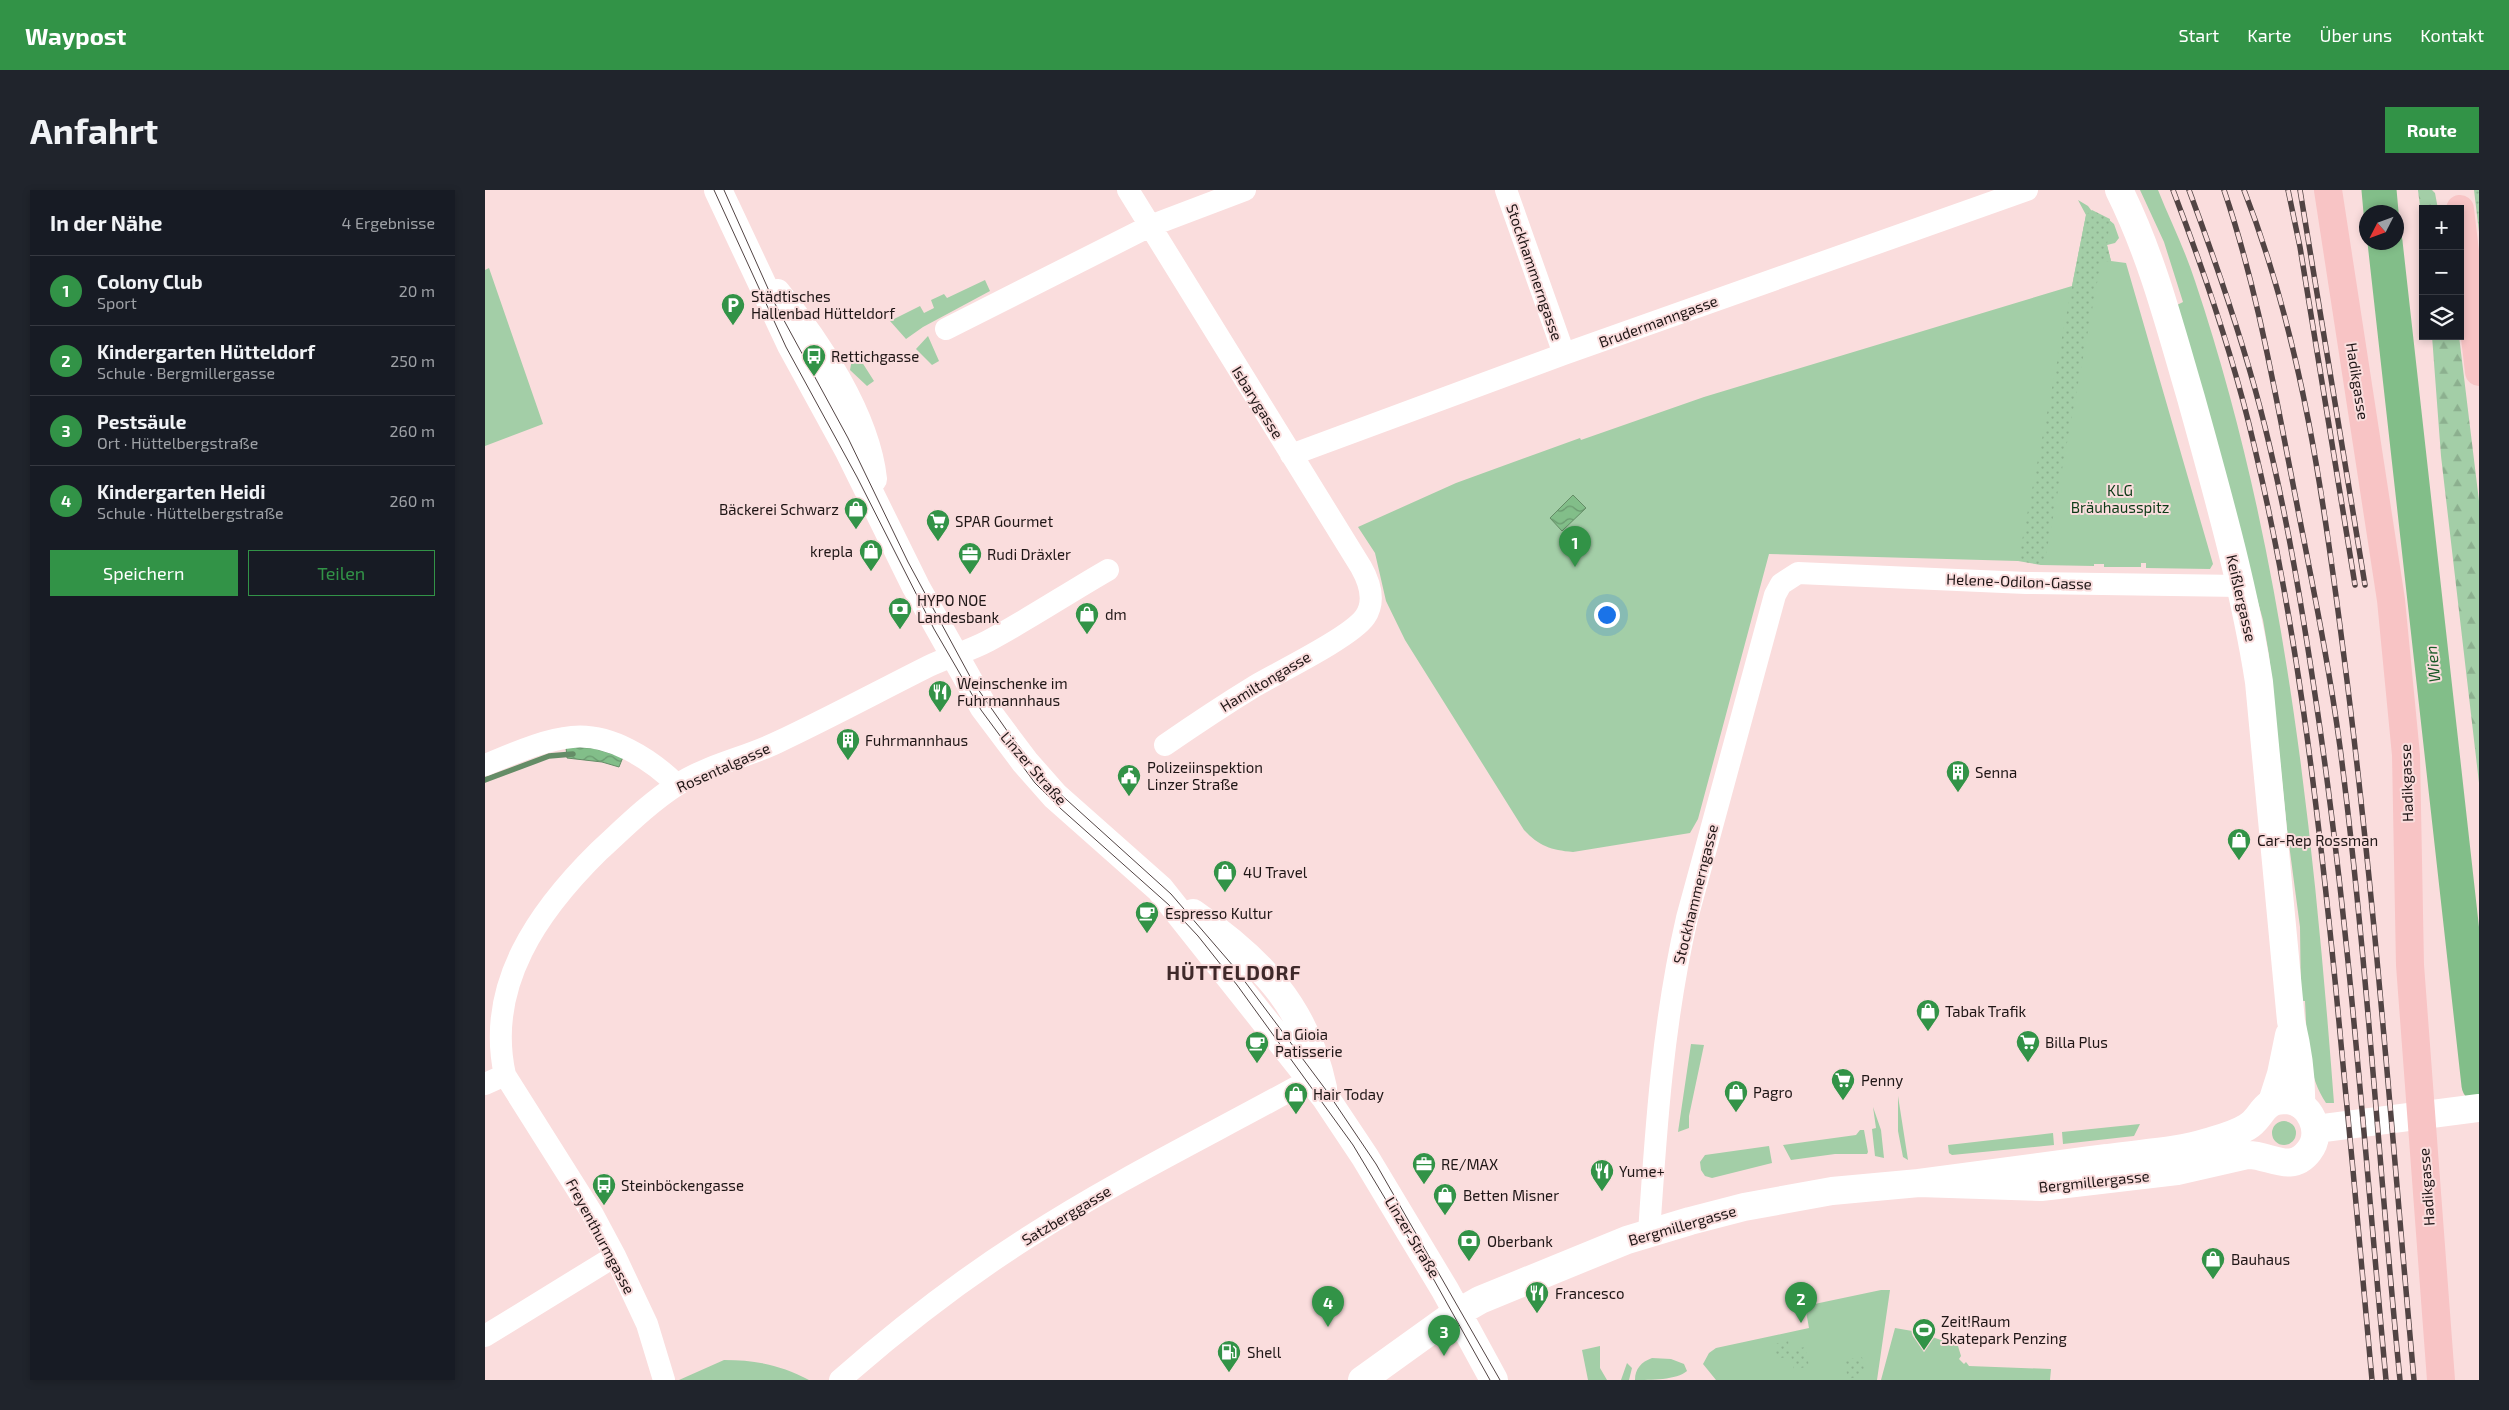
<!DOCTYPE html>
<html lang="de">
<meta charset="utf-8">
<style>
body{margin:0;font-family:"Exo 2",sans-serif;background:#20242c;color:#f1f3f6}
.controls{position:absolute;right:15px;top:15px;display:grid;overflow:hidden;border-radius:0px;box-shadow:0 2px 8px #0003}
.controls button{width:45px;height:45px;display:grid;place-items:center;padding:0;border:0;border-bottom:1px solid #363941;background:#171b24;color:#f1f3f6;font:25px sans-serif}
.compass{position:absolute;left:1874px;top:15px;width:45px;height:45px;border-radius:50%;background:#171b24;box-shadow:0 2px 8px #0003;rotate:228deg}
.you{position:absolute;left:1121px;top:424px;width:18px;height:18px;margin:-12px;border:4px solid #fff;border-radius:50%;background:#1a73e8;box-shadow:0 0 0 8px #1a73e833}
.badge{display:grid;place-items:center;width:32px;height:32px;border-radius:50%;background:#329347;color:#fff;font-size:16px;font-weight:700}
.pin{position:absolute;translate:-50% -41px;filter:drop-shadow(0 1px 2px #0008)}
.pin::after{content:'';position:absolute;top:26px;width:18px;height:15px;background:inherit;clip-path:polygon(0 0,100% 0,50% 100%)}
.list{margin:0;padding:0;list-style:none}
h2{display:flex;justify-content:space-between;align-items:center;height:65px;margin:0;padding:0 20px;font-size:21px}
h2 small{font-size:16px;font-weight:400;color:#9ea1a6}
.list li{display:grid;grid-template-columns:32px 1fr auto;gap:15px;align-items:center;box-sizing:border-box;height:70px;padding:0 20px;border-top:1px solid #363941}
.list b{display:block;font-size:19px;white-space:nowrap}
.list p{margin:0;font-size:16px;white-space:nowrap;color:#9ea1a6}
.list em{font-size:16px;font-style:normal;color:#9ea1a6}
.actions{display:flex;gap:10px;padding:15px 20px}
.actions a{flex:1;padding:11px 0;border:1px solid #329347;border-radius:0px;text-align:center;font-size:18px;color:#329347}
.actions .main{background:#329347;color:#fff}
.icon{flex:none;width:28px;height:28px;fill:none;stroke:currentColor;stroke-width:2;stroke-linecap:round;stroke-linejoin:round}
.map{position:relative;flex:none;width:1994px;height:1190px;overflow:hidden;border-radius:0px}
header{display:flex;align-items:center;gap:30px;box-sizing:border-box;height:70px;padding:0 25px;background:#329347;color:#fff}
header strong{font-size:24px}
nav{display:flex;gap:28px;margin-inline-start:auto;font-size:18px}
.intro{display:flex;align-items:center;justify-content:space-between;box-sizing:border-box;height:120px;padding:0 30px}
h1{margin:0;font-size:35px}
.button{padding:12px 22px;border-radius:0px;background:#329347;color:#fff;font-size:18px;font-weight:700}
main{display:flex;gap:30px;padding:0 30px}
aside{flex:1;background:#171b24;border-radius:0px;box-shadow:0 2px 8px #0003}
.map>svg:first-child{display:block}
</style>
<header>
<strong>Waypost</strong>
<nav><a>Start</a><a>Karte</a><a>Über uns</a><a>Kontakt</a></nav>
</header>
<div class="intro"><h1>Anfahrt</h1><a class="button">Route</a></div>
<main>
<aside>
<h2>In der Nähe<small>4 Ergebnisse</small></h2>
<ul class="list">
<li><span class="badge">1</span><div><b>Colony Club</b><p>Sport</p></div><em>20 m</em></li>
<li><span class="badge">2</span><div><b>Kindergarten Hütteldorf</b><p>Schule · Bergmillergasse</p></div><em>250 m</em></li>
<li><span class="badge">3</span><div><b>Pestsäule</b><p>Ort · Hüttelbergstraße</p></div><em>260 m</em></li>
<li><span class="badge">4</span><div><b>Kindergarten Heidi</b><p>Schule · Hüttelbergstraße</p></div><em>260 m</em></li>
</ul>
<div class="actions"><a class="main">Speichern</a><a>Teilen</a></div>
</aside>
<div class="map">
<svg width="1994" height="1190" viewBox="0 0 1994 1190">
<defs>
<pattern id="forest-firs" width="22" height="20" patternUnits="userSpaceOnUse" patternTransform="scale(1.25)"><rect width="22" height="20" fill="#a3cea7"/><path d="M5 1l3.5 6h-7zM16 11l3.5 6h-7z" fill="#8cb08f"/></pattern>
<pattern id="park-dots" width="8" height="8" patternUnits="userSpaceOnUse" patternTransform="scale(1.25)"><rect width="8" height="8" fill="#a3cea7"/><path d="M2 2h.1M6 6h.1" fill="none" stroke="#8cb08f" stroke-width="1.8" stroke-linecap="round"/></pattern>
<pattern id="water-waves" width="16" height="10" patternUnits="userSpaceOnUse" patternTransform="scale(1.25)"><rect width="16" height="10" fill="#82be89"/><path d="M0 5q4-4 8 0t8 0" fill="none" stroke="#6a996f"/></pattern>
</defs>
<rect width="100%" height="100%" fill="#fadddd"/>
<path fill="#a3cea7" d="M 1655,0 L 1673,0 C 1685,30 1700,60 1710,91 C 1799,356 1828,636 1849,913 L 1841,913 C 1821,883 1822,846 1820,811 L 1816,811 L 1815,737 L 1802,639 L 1784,465 L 1778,430 L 1690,116 L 1698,112 L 1679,52 Z
M 1593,10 L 1603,16 L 1609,24 L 1538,367 L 1533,371 L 1284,364 L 1213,629 L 1205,643 L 1088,662 C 1066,660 1054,656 1039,640 L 920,450 L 901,411 L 890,363 L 873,337 L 971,293 L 1095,248 L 1096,250 L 1219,207 L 1587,96 L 1601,25 Z
M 1623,29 L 1629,34 L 1634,48 L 1630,53 L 1622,55 L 1626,71 L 1641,73 L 1728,374 L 1725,379 L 1661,378 L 1661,373 L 1656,373 L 1656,377 L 1619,377 L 1619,374 L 1609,374 L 1609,376 L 1556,375 L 1553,372 Z
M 4,78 L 58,234 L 0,256 L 0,80 Z
M 500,90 L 505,101 L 438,137 L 421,149 L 405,131 L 435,116 L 439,123 L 449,118 L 446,110 L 459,104 L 462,108 Z
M 443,146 L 454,171 L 447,175 L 431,159 Z
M 367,169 L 375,169 L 389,191 L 382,196 L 365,180 Z
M 1206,854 L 1219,855 L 1204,926 L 1204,938 L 1193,942 Z
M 1413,906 L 1423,970 L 1418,967 L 1413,941 Z
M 1388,917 L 1396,940 L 1399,968 L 1390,966 L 1387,939 L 1391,938 Z
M1787 943a12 12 0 1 1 24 0a12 12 0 1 1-24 0Z
M 1655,934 L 1649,946 L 1578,954 L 1577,942 Z
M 1375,940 L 1379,940 L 1383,962 L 1382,964 L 1350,964 L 1306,970 L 1298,955 L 1371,945 Z
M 1568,943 L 1569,955 L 1467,965 L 1464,963 L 1463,955 Z
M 1284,956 L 1287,973 L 1227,988 L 1220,986 L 1216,980 L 1215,972 L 1220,965 Z
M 1396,1100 L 1405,1100 L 1392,1190 L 1231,1190 L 1218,1174 L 1224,1163 L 1231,1158 L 1324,1138 L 1320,1116 Z
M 1410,1138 L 1433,1142 L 1473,1156 L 1476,1166 L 1474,1169 L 1479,1174 L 1481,1172 L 1484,1176 L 1566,1179 L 1565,1190 L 1396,1190 Z
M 1115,1156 L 1115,1178 L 1122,1190 L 1103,1190 L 1097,1160 Z
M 1167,1168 L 1186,1169 L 1199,1174 L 1202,1181 C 1192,1190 1165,1190 1150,1190 C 1150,1179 1156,1172 1167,1168 Z
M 239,1170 C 271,1170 296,1175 324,1190 L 194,1190 Z
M 1142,1173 L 1147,1178 L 1144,1190 L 1136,1190 Z"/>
<path fill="url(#forest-firs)" d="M 1933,0 L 1947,0 L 1950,3 L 1953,19 L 1938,19 L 1938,42 Z
M 1947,146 L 1974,146 L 1994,311 L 1994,593 L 1956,266 Z"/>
<path fill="url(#park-dots)" d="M 1989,0 L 1994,0 L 1994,42 Z
M 1607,20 L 1625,29 L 1622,55 L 1626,71 L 1616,72 L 1560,370 L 1556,375 L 1533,371 L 1601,25 Z
M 1303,1151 L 1305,1160 L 1320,1157 L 1324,1176 L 1309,1180 L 1306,1166 L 1292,1169 L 1289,1154 Z
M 1377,1167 L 1380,1185 L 1363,1189 L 1359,1170 Z"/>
<path fill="url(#water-waves)" stroke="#648c66" d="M 1088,305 L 1101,318 L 1077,341 L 1065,328 Z
M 81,557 L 108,558 L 138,567 L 134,577 L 117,572 L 82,568 Z"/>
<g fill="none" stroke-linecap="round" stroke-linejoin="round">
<path stroke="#648c66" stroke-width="5.5" d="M 0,590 L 64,566 L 88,564"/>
<path stroke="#82be89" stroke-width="35" d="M 1894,0 L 1896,22
M 1900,52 L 1994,895"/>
<path stroke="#fff" stroke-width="22" d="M 643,0 L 876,377 C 885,393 891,411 880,427 C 866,447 794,482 770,496 C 739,515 709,535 680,555
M 1021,0 L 1079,164
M 461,139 L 665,36 L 760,0
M 806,265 L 1079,164 L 1542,0
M 0,575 C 28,564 57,550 87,547 C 125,543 166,569 192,595
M 0,894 L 20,885
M 1164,1043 C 1171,937 1178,832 1202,728 L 1290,405 L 1296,394 L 1313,383 L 1541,393 L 1756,396
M 0,1146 L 130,1066
M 179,1190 L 162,1134 L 130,1066 L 107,1023 L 20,885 C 0,795 54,720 114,661 C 138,639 164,613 192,595 C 222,575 260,568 293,552 C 344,528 394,501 444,476 C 463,467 484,461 503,451 C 544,429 583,403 623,380
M 355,1190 C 413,1139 476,1090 542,1048 C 633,989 731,942 826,889"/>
<path stroke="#fff" stroke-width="28" d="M 1634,0 C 1667,66 1685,137 1706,208 C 1732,302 1759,396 1774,492 L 1806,831 C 1813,860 1817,886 1816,915
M 1787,912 L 1796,884 L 1804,845"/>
<path stroke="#fff" stroke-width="28" d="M 233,0 L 306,155 L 364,261 L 431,397 L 498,516 L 540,572 L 570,606 L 675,699 L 840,907 L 880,967 L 960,1100 L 1009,1190
M 292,103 C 332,152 381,225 388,289
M 708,723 C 775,769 821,817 838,898
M 1831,939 L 1994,918
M 877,1190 L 962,1129 L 995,1110 L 1142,1050 L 1205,1031 L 1259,1017 L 1347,1001 L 1434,993 L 1556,997 L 1692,981 L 1762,965 C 1784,964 1806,985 1824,961 C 1839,942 1825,911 1801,910 C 1776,910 1778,928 1762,937 C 1751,944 1736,948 1723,952 C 1691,962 1655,963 1622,968 C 1559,976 1496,985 1434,993"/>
<path stroke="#f8c4c5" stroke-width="28" d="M 1843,0 L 1906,410 L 1921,565 L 1925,775 L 1956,1190
M 1975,19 L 1994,182"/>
<path stroke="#524444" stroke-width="1" d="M 229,0 L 301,157 L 372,287 L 449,439 L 496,520 L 550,593 L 575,618 L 684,715 L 713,746 L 752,795 L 868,955 L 949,1090 L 1005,1190
M 239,0 L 289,112 L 363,248 L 423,372 L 488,492 L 525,545 L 562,592 L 686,704 L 749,777 L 841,900 L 891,974 L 1015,1190"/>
<g stroke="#524444" stroke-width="5.5">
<path id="rail" d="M 1688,0 C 1720,84 1749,168 1769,255 C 1811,431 1832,610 1850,790 C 1863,923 1875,1057 1887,1190
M 1704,0 C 1733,78 1760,156 1780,237 C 1803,330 1818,424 1832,518 C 1865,741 1880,966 1901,1190
M 1739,0 C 1771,94 1788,192 1807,289 C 1824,378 1843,467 1855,557 C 1882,767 1894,979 1915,1190
M 1759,0 C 1817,149 1839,309 1859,467 C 1890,707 1907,949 1929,1190
M 1803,0 L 1815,57 L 1870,395
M 1815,0 L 1880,395"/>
</g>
<use href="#rail" stroke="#fadddd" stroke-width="4" stroke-dasharray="11" stroke-linecap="butt"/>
</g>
<defs>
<g id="parking-pin" transform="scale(1.25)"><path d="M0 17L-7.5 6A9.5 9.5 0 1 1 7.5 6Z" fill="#329347" stroke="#fadddd"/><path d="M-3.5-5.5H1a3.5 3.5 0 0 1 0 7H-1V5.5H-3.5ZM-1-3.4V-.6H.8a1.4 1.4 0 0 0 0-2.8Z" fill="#fff"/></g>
<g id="bus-pin" transform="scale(1.25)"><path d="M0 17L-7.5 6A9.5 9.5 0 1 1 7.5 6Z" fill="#329347" stroke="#fadddd"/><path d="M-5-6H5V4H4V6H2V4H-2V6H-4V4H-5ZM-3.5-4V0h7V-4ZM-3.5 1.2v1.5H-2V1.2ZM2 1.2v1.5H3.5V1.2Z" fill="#fff"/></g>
<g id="shop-pin" transform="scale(1.25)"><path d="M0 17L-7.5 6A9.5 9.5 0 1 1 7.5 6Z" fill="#329347" stroke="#fadddd"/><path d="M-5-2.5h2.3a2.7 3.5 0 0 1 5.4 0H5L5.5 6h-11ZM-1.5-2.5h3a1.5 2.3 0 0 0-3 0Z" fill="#fff"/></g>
<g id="supermarket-pin" transform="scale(1.25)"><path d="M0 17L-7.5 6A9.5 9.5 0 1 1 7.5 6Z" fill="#329347" stroke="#fadddd"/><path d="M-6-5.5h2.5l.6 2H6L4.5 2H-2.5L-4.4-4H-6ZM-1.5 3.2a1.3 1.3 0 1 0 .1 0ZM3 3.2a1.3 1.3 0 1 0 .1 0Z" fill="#fff"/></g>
<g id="office-pin" transform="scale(1.25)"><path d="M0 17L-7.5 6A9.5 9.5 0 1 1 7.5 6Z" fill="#329347" stroke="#fadddd"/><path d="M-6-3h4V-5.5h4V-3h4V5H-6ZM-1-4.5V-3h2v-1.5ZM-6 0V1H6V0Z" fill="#fff"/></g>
<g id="bank-pin" transform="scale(1.25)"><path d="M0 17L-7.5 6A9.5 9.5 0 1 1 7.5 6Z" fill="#329347" stroke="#fadddd"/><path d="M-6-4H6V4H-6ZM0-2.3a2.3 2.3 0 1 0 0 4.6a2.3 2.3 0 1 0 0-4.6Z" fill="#fff"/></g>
<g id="restaurant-pin" transform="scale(1.25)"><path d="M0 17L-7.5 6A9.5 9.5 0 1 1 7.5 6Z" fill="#329347" stroke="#fadddd"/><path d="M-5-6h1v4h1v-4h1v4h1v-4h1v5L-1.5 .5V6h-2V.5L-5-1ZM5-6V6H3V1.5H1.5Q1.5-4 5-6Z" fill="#fff"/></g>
<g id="building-pin" transform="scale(1.25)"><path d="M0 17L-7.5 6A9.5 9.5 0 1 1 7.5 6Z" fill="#329347" stroke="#fadddd"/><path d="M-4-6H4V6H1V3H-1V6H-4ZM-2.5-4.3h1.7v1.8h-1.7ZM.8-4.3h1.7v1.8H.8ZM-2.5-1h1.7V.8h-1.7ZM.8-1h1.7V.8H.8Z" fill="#fff"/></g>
<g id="civic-pin" transform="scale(1.25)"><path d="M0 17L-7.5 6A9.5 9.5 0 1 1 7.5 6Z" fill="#329347" stroke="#fadddd"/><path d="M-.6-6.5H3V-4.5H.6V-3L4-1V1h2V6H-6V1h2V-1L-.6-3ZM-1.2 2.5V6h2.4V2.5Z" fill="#fff"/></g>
<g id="cafe-pin" transform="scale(1.25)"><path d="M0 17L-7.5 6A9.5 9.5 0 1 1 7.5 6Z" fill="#329347" stroke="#fadddd"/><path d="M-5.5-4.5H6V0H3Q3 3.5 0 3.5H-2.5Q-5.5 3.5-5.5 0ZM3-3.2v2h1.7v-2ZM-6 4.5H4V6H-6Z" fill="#fff"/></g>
<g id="stadium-pin" transform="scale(1.25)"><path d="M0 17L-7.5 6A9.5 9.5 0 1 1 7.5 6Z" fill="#329347" stroke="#fadddd"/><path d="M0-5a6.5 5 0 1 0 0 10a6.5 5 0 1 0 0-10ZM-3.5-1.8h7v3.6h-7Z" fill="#fff"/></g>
<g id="fuel-pin" transform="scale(1.25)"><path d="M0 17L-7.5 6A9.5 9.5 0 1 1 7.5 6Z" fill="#329347" stroke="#fadddd"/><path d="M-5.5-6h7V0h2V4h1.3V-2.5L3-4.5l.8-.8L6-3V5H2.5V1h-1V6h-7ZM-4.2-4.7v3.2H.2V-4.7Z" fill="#fff"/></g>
</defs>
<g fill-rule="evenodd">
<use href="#parking-pin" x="248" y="115"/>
<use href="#bus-pin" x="329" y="166"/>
<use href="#shop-pin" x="371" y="319"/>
<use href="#supermarket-pin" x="453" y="331"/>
<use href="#shop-pin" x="386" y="361"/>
<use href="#office-pin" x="485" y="364"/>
<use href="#bank-pin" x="415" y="419"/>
<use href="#shop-pin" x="602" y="424"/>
<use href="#restaurant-pin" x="455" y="502"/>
<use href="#building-pin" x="363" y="550"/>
<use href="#building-pin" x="1473" y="582"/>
<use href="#civic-pin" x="644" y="586"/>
<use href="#shop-pin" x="1754" y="650"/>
<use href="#shop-pin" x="740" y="682"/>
<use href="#cafe-pin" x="662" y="723"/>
<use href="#shop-pin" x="1443" y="821"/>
<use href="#supermarket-pin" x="1543" y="852"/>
<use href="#cafe-pin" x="772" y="853"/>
<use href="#supermarket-pin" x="1358" y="890"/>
<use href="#shop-pin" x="1251" y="902"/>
<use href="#shop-pin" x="811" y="904"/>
<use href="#office-pin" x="939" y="974"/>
<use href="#restaurant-pin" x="1117" y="981"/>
<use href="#bus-pin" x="119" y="995"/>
<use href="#shop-pin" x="960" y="1005"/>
<use href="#bank-pin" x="984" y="1051"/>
<use href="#shop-pin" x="1728" y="1069"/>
<use href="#restaurant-pin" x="1052" y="1103"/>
<use href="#stadium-pin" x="1439" y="1140"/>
<use href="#fuel-pin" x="744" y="1162"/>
</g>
<g text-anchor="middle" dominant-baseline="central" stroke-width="4" stroke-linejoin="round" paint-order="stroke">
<g font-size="15" fill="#1f1616" stroke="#fadddd">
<text transform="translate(1050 82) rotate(71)">Stockhammerngasse</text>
<text transform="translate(1173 131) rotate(-20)">Brudermanngasse</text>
<text transform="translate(1873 191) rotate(81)">Hadikgasse</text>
<text transform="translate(773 212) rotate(58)">Isbarygasse</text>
<text transform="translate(1534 391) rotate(2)">Helene-Odilon-Gasse</text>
<text transform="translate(1757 408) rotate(77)">Keißlergasse</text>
<text transform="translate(780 491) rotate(-31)">Hamiltongasse</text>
<text transform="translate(238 577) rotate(-24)">Rosentalgasse</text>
<text transform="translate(549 578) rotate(49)">Linzer Straße</text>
<text transform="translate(1921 593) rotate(-92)">Hadikgasse</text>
<text transform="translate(1210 704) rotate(-76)">Stockhammerngasse</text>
<text transform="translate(1609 991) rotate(-6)">Bergmillergasse</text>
<text transform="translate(1941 997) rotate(-94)">Hadikgasse</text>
<text transform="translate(581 1025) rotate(-31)">Satzberggasse</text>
<text transform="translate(1197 1035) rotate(-16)">Bergmillergasse</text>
<text transform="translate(116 1046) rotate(62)">Freyenthurmgasse</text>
<text transform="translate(928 1047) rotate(59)">Linzer Straße</text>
</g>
<g font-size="15" fill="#1f1616" stroke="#fadddd" text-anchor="start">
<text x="266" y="106">Städtisches<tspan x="266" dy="17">Hallenbad Hütteldorf</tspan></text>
<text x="346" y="166">Rettichgasse</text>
<text x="354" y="319" text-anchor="end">Bäckerei Schwarz</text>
<text x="470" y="331">SPAR Gourmet</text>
<text x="368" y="361" text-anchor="end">krepla</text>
<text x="502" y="364">Rudi Dräxler</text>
<text x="432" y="410">HYPO NOE<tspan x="432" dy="17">Landesbank</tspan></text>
<text x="620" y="424">dm</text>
<text x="472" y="493">Weinschenke im<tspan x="472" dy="17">Fuhrmannhaus</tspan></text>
<text x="380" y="550">Fuhrmannhaus</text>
<text x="662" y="577">Polizeiinspektion<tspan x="662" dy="17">Linzer Straße</tspan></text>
<text x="1490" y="582">Senna</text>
<text x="1772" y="650">Car-Rep Rossman</text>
<text x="758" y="682">4U Travel</text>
<text x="680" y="723">Espresso Kultur</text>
<text x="1460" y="821">Tabak Trafik</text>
<text x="790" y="844">La Gioia<tspan x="790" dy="17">Patisserie</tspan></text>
<text x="1560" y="852">Billa Plus</text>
<text x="1376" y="890">Penny</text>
<text x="1268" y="902">Pagro</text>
<text x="828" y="904">Hair Today</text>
<text x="956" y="974">RE/MAX</text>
<text x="1134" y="981">Yume+</text>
<text x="136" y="995">Steinböckengasse</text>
<text x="978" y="1005">Betten Misner</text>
<text x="1002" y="1051">Oberbank</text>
<text x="1746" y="1069">Bauhaus</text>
<text x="1070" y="1103">Francesco</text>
<text x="1456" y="1131">Zeit!Raum<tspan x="1456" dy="17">Skatepark Penzing</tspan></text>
<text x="762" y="1162">Shell</text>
</g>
<g font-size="15" fill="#0d3a17" stroke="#fadddd">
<text x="1635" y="300">KLG<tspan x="1635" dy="17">Bräuhausspitz</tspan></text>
</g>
<g font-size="16" font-style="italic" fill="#195927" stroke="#fadddd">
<text transform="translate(1947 474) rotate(-96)">Wien</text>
</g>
<g font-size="20" font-weight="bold" letter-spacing="1" fill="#3f292a" stroke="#fadddd">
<text x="749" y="782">HÜTTELDORF</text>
</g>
</g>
</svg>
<div class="controls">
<button>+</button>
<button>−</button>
<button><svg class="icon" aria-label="layers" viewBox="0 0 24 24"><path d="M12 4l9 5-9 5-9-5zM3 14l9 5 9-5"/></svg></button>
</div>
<svg class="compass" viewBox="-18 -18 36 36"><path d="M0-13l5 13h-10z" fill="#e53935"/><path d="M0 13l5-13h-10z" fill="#9ea1a6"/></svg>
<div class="you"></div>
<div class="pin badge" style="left:1090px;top:377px">1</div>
<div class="pin badge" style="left:1316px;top:1133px">2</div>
<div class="pin badge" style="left:959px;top:1166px">3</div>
<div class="pin badge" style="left:843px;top:1137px">4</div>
</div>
</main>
